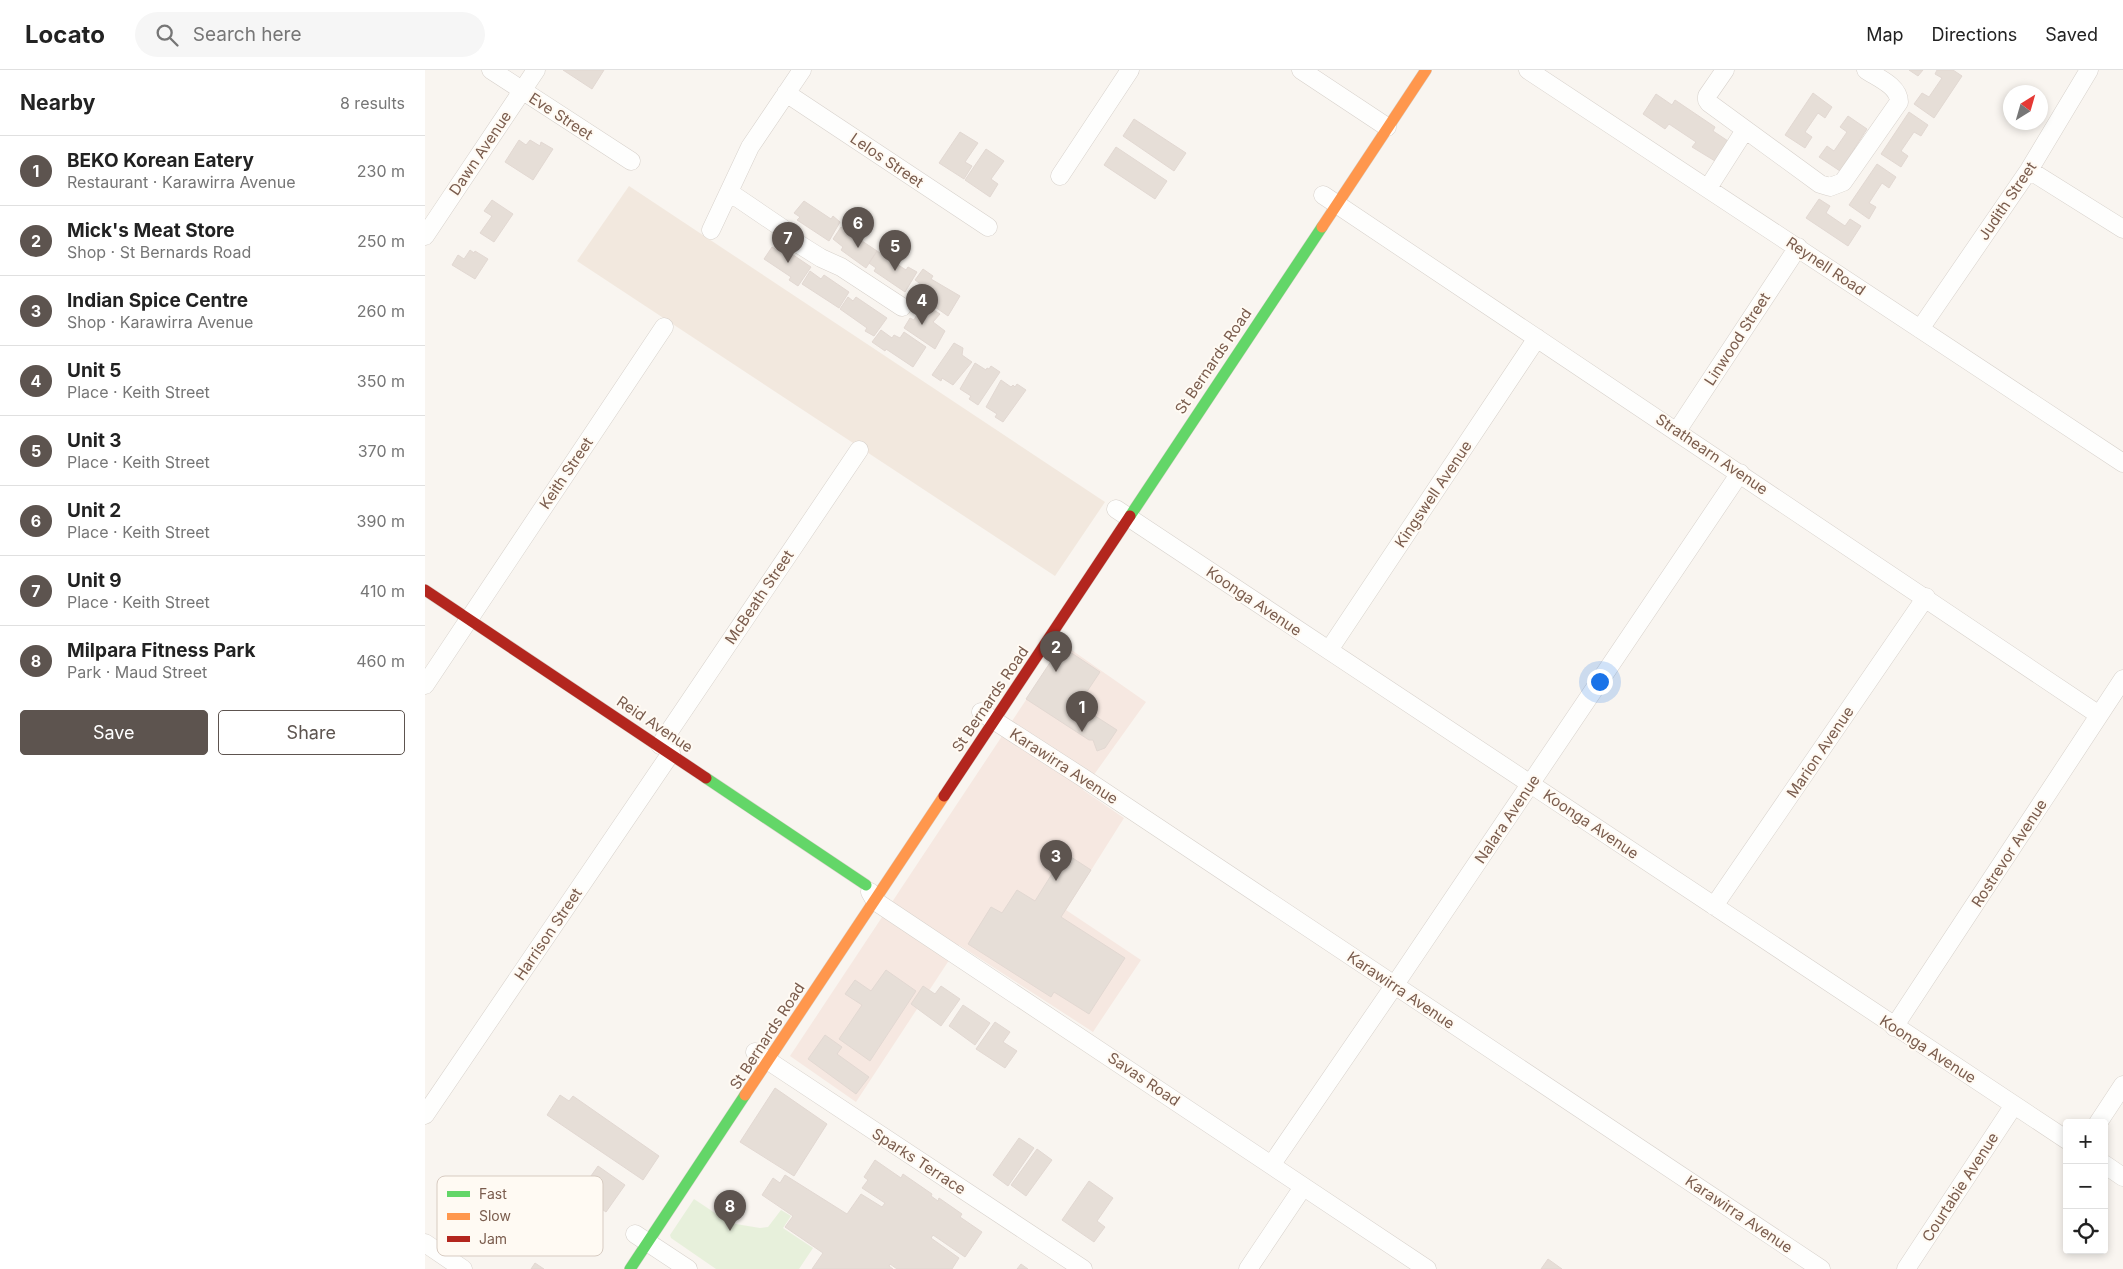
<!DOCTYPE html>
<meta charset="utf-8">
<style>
body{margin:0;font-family:Inter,sans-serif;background:#f6f6f6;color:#222}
.controls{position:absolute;right:15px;bottom:15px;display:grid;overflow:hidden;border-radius:5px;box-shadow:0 2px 8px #0003}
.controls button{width:45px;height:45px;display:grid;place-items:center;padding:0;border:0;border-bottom:1px solid #e0e0e0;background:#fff;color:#222;font:25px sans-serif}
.compass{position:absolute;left:1578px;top:15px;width:45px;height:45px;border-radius:50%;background:#fff;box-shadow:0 2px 8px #0003;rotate:37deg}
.you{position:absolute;left:1174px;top:611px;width:18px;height:18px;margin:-12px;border:4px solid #fff;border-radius:50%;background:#1a73e8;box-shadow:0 0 0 8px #1a73e833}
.badge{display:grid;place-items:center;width:32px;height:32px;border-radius:50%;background:#5d544f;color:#fff;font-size:16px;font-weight:700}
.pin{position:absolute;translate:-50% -41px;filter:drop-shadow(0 1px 2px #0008)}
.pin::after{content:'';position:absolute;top:26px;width:18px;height:15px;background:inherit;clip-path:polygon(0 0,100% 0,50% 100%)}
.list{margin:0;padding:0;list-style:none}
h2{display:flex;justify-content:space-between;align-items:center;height:65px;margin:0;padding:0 20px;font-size:21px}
h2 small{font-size:16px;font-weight:400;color:#767676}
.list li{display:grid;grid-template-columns:32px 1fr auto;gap:15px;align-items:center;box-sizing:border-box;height:70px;padding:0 20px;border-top:1px solid #e0e0e0}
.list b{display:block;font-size:19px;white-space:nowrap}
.list p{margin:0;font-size:16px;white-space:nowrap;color:#767676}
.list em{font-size:16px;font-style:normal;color:#767676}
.actions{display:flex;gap:10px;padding:15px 20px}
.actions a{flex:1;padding:11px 0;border:1px solid #5d544f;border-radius:5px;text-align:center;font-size:18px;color:#5d544f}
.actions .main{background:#5d544f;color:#fff}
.icon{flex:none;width:28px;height:28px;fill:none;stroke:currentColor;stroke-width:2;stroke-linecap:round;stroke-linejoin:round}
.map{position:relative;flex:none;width:1698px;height:1199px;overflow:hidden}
header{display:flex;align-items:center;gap:30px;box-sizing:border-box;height:70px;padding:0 25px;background:#fff;border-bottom:1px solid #e0e0e0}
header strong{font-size:24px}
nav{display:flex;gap:28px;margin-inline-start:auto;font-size:18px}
.search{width:350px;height:45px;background:#f6f6f6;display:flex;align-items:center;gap:12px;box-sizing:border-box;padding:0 18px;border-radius:28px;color:#767676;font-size:19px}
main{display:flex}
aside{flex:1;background:#fff}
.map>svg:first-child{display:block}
</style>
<header>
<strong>Locato</strong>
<div class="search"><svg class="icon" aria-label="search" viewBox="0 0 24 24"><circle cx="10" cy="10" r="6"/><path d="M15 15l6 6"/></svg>Search here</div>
<nav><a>Map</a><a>Directions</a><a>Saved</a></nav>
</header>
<main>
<aside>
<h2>Nearby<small>8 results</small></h2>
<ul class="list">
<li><span class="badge">1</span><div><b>BEKO Korean Eatery</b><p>Restaurant · Karawirra Avenue</p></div><em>230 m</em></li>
<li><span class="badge">2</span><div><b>Mick's Meat Store</b><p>Shop · St Bernards Road</p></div><em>250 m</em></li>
<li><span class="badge">3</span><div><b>Indian Spice Centre</b><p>Shop · Karawirra Avenue</p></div><em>260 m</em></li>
<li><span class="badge">4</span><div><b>Unit 5</b><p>Place · Keith Street</p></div><em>350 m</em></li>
<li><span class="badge">5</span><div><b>Unit 3</b><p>Place · Keith Street</p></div><em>370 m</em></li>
<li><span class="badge">6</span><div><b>Unit 2</b><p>Place · Keith Street</p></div><em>390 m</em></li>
<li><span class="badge">7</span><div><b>Unit 9</b><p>Place · Keith Street</p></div><em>410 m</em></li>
<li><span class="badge">8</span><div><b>Milpara Fitness Park</b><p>Park · Maud Street</p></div><em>460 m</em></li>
</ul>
<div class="actions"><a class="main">Save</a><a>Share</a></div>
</aside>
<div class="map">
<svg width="1698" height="1199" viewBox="0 0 1698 1199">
<rect width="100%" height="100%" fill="#f9f5f0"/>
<path fill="#f2e8de" d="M 204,116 L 680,432 L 630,506 L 152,191 Z"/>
<path fill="#f6e8e1" d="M 638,574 L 721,632 L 658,720 L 699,748 L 641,840 L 716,890 L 668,962 L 534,875 L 431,1032 L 365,986 Z"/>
<path fill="#e7f0db" d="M 269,1129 L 305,1153 L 335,1158 L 343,1157 L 356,1140 L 366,1146 L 358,1158 L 388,1178 L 374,1199 L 291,1199 L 246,1168 L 245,1165 Z"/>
<path fill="#e6ded7" stroke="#e2d8d2" d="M 138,0 L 179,0 L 167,19 Z
M 1484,0 L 1498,0 L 1493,6 Z
M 1512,0 L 1528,0 L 1537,6 L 1509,48 L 1489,34 L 1497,23 L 1504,27 L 1517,8 L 1510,4 Z
M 1388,23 L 1407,37 L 1400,48 L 1393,43 L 1380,62 L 1387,67 L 1380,78 L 1360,65 Z
M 1231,24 L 1247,35 L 1250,30 L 1290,57 L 1288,61 L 1303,71 L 1290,91 L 1267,77 L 1271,72 L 1244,54 L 1240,59 L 1218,44 Z
M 1484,42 L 1503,55 L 1496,66 L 1489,62 L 1476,81 L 1483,86 L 1476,97 L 1456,84 Z
M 1423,46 L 1442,59 L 1415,101 L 1394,87 L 1402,76 L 1409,81 L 1422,62 L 1415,57 Z
M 709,49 L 761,83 L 749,101 L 698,66 Z
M 535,62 L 553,73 L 540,92 L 547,96 L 539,109 L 514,93 Z
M 94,70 L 101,75 L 105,70 L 115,76 L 116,72 L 128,79 L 108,110 L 80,92 Z
M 691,77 L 742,111 L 730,129 L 679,95 Z
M 561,79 L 579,91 L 566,109 L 573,114 L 565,127 L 540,110 Z
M 1452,94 L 1471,107 L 1464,118 L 1457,113 L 1444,133 L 1451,137 L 1444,149 L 1424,135 Z
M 1394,129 L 1405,136 L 1401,143 L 1420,156 L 1425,149 L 1436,156 L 1423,176 L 1381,148 Z
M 67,130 L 88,144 L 69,172 L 55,163 L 67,146 L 59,141 Z
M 379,131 L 406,149 L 408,146 L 415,152 L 404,171 L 372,150 L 375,147 L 369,143 Z
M 416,157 L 452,181 L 441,198 L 416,180 L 418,177 L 408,169 Z
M 355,176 L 386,197 L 373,216 L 364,210 L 366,207 L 339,189 L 347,177 L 353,181 Z
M 45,180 L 49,183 L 50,181 L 63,189 L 50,209 L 27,195 L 33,185 L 39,189 Z
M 452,181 L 481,200 L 483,197 L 492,202 L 480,222 L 449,201 L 451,198 L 444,193 Z
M 498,199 L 508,206 L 506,209 L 535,226 L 523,246 L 500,230 L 505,225 L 498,221 L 501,218 L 490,210 Z
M 385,201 L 396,209 L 399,205 L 424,222 L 414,238 L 377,214 Z
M 423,227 L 428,231 L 431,227 L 462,248 L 449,266 L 440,261 L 442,258 L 415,239 Z
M 501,235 L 515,244 L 508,252 L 520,261 L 510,279 L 479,258 L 485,248 L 489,250 L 495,239 Z
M 456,260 L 467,268 L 469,265 L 475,268 L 479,262 L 501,277 L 488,297 L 461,279 L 460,281 L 447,272 Z
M 529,273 L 538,278 L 537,285 L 547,292 L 528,315 L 517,308 L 516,311 L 507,305 Z
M 550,293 L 561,300 L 562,298 L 564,299 L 566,296 L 575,302 L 553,335 L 544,329 L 546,326 L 535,319 Z
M 576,310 L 586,317 L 588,315 L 590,317 L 592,314 L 601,320 L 578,352 L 570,347 L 572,344 L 561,337 Z
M 636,576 L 675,602 L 653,635 L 692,660 L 680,678 L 672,681 L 668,670 L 664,670 L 601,629 Z
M 640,783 L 666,800 L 636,847 L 700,888 L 664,944 L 629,922 L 626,927 L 543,874 L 566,837 L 577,843 L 592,820 L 610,831 Z
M 461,900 L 491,921 L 445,991 L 414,969 L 437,935 L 420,924 L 430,910 L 446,921 Z
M 498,916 L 510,924 L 516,916 L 535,929 L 516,956 L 486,934 Z
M 538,935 L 565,953 L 550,975 L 524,956 Z
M 570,952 L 585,962 L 578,972 L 592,981 L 580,998 L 551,979 Z
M 400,965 L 417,977 L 412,984 L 444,1007 L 431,1024 L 383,989 Z
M 350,1018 L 402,1054 L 369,1106 L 315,1072 Z
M 135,1025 L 144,1031 L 148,1026 L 234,1086 L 218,1110 L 122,1045 Z
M 594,1068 L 609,1078 L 583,1116 L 568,1105 Z
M 612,1079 L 627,1090 L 601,1126 L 586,1115 Z
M 450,1090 L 476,1108 L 478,1104 L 507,1124 L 506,1126 L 513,1131 L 514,1128 L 537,1144 L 535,1147 L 557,1162 L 540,1187 L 508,1165 L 506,1168 L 534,1188 L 527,1199 L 472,1199 L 465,1194 L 464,1196 L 468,1199 L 387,1199 L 398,1183 L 360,1157 L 368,1146 L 337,1125 L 348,1108 L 355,1113 L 360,1105 L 422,1144 L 436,1124 L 457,1137 L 460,1133 L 437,1118 L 443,1110 L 439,1107 Z
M 173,1096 L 200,1115 L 181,1142 L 154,1123 Z
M 664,1111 L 688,1128 L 672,1151 L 680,1157 L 669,1172 L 637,1150 Z
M 1123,1189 L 1137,1199 L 1116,1199 Z
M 110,1193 L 119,1199 L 106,1199 Z
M 596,1194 L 603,1199 L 592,1199 Z"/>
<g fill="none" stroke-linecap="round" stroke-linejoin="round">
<g stroke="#d7d1cb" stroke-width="19">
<path id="street" d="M 66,0 L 206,91
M 876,0 L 962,57
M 1103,0 L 1698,393
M 1300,0 L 1282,26 L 1282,30 L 1284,33 L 1395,114 L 1405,117 L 1418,112 L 1474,32 C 1474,16 1453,8 1441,0
M 361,23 L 563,157
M 1604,100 L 1698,159
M 635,106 L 705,0
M 1283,118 L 1320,60
M 304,122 L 360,160 L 372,173 L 396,188 L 416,197 L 477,237
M 898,125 L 1674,645
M 286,160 L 325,77 L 377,0
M 0,166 L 111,0
M 1495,259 L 1604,100 L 1664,0
M 1252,361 L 1373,177
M 691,439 L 1642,1070
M 904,580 L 1112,268
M 0,615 L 239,257
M 556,642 L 660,709 L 1396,1199
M 235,675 L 434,380
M 445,822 L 450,831 L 1002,1199
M 1289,836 L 1501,527
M 1469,957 L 1698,609
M 330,982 L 658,1199
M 0,1045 L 246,683
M 1673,1053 L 1698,1015
M 847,1094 L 969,916 L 1315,403
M 1679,1094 L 1698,1107
M 210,1164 L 263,1199
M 0,1173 L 38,1199
M 823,1199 L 878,1117
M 1481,1199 L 1589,1035"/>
</g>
<g stroke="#d9d2cb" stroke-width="12">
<path id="fast" d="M 705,446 L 897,157
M 281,708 L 441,815
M 205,1199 L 320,1025"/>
</g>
<g stroke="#d9d2cb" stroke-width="12">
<path id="slow" d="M 897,157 L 1001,0
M 320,1025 L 519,726"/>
</g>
<g stroke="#d9d2cb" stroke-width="12">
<path id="jam" d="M 0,520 L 281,708
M 519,726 L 705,446"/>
</g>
<use href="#street" stroke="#fefefd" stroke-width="18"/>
<use href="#fast" stroke="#63d668" stroke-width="11"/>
<use href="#slow" stroke="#ff974d" stroke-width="11"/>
<use href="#jam" stroke="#b3261e" stroke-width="11"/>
</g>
<g text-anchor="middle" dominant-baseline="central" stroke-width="4" stroke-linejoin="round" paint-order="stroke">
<g font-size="15" fill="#7a5c4d" stroke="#fffaf3">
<text transform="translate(136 46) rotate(33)">Eve Street</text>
<text transform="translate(55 83) rotate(-56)">Dawn Avenue</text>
<text transform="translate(462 90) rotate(34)">Lelos Street</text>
<text transform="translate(1582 131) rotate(-56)">Judith Street</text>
<text transform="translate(1401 196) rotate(34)">Reynell Road</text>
<text transform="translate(1312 269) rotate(-57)">Linwood Street</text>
<text transform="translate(788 291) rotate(-56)">St Bernards Road</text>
<text transform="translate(1287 384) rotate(34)">Strathearn Avenue</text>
<text transform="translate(141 403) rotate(-56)">Keith Street</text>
<text transform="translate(1008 424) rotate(-56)">Kingswell Avenue</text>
<text transform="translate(334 527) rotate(-56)">McBeath Street</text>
<text transform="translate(829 531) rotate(34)">Koonga Avenue</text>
<text transform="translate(565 629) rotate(-56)">St Bernards Road</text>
<text transform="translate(230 654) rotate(34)">Reid Avenue</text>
<text transform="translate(1395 682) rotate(-56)">Marion Avenue</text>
<text transform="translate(639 696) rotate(33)">Karawirra Avenue</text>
<text transform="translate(1082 749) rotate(-56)">Nalara Avenue</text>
<text transform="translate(1166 754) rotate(34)">Koonga Avenue</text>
<text transform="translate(1584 783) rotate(-57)">Rostrevor Avenue</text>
<text transform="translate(123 864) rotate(-56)">Harrison Street</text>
<text transform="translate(976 920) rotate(34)">Karawirra Avenue</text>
<text transform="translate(342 966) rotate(-57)">St Bernards Road</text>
<text transform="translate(1503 979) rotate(33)">Koonga Avenue</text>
<text transform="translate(719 1009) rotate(34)">Savas Road</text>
<text transform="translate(494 1091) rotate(33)">Sparks Terrace</text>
<text transform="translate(1535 1117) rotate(-57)">Courtabie Avenue</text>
<text transform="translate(1314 1144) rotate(34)">Karawirra Avenue</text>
</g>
</g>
<rect x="12" y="1106" width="166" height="80" rx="8" fill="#fffaf3" stroke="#d7cbc1" stroke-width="1"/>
<rect x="22" y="1121" width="23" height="6" fill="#63d668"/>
<rect x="22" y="1143" width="23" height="7" fill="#ff974d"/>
<rect x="22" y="1166" width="23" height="6" fill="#b3261e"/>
<g font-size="14" fill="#7a5c4d">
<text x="54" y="1129">Fast</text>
<text x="54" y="1151">Slow</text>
<text x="54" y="1174">Jam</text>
</g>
</svg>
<div class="controls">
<button>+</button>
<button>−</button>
<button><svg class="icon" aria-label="locate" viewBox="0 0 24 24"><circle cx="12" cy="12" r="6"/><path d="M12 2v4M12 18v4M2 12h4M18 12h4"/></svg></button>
</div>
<svg class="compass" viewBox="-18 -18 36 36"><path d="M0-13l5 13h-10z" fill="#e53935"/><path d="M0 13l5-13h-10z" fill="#767676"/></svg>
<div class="you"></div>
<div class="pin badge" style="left:657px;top:662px">1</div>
<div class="pin badge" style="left:631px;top:602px">2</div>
<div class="pin badge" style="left:631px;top:811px">3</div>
<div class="pin badge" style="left:497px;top:255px">4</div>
<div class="pin badge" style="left:470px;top:201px">5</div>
<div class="pin badge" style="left:433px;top:178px">6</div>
<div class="pin badge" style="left:363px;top:193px">7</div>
<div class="pin badge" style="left:305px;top:1161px">8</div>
</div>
</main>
